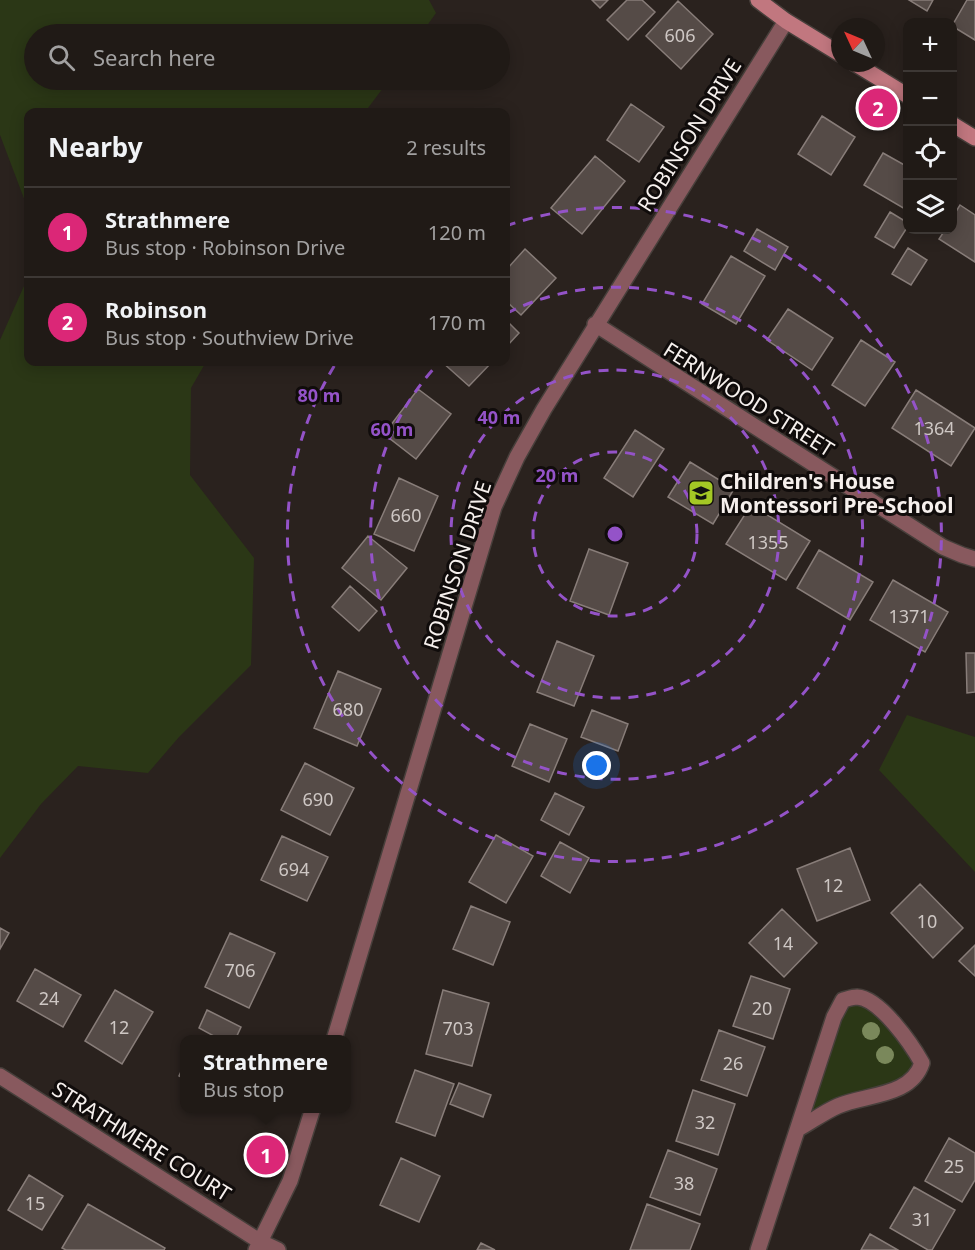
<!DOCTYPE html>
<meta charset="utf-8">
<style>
body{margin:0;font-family:"Noto Sans",sans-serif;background:#28231f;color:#f1f3f6}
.controls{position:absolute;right:18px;top:18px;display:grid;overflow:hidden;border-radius:12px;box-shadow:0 3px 15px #0003}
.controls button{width:54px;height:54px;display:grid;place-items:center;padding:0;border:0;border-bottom:2px solid #3d3835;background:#201a16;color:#f1f3f6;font:30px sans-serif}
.compass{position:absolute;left:831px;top:18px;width:54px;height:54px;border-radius:50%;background:#201a16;box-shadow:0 3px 15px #0003;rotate:314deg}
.you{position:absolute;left:597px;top:766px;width:21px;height:21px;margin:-15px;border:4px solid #fff;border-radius:50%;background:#1a73e8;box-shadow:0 0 0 9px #1a73e833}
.badge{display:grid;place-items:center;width:39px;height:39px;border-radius:50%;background:#db2777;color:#fff;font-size:20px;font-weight:700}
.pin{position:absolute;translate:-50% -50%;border:3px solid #fff;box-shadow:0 2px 6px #0006}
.popup{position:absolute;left:180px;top:1035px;width:171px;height:78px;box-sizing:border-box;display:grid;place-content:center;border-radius:12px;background:#201a16;filter:drop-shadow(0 2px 4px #0005);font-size:20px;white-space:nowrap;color:#a2a1a1}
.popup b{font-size:22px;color:#f1f3f6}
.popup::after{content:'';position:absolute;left:50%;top:100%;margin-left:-12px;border:12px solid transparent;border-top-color:#201a16}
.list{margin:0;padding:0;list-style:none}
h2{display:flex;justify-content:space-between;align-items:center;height:78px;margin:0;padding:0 24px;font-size:26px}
h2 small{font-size:20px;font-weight:400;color:#a2a1a1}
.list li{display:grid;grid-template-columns:39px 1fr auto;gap:18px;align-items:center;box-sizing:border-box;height:90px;padding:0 24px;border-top:2px solid #3d3835}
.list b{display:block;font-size:22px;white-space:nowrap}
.list p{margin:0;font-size:20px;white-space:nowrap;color:#a2a1a1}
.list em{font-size:20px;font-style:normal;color:#a2a1a1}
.icon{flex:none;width:33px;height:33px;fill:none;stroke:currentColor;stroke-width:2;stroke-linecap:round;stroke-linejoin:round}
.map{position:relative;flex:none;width:975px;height:1250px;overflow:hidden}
.search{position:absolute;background:#201a16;box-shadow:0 3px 15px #0003;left:24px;top:24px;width:486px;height:66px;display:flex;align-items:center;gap:15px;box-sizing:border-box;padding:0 21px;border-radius:33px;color:#a2a1a1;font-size:22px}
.panel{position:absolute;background:#201a16;box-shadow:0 3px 15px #0003;left:24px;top:108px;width:486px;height:258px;border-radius:12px}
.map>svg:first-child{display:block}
</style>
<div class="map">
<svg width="975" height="1250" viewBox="0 0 975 1250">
<rect width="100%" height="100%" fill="#2a221e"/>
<path fill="#2b3716" d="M 0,0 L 429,0 L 436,13 L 421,34 L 34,34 L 34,80 L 389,80 L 365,112 L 28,112 L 28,209 L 0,135 Z
M 28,277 L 28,362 L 206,362 L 191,388 L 190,475 L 254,558 L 251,665 L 179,737 L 148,773 L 78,766 L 41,804 L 0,858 L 0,340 Z
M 907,715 L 975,737 L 975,872 L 879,770 Z
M 845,1002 L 868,1003 L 919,1064 L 906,1081 L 801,1125 Z"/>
<path fill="#554b47" stroke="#887d79" stroke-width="1.5" d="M 592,0 L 608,0 L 600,8 Z
M 627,0 L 642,0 L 655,12 L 628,40 L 607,20 Z
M 909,0 L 933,0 L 927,11 Z
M 967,0 L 975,0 L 975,40 L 952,26 Z
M 678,1 L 713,34 L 681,69 L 646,36 Z
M 631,104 L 664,127 L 639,162 L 607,140 Z
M 822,116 L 855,137 L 831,175 L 798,154 Z
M 883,153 L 908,167 L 908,204 L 905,209 L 864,185 Z
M 595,156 L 625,181 L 582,234 L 551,208 Z
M 960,205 L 975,215 L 975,262 L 939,239 L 945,230 L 952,230 L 952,218 Z
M 890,212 L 908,223 L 908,226 L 894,248 L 875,237 Z
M 757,229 L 788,247 L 775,270 L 744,251 Z
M 908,248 L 927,260 L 911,285 L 892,274 Z
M 525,249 L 556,278 L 521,315 L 506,301 L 506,270 Z
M 731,256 L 765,276 L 736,324 L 702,304 Z
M 788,309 L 833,338 L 812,370 L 767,340 Z
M 506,320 L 519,333 L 506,347 Z
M 861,340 L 895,362 L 865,406 L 832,385 Z
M 442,362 L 492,362 L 469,386 Z
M 418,389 L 451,414 L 416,459 L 384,434 Z
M 916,390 L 975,428 L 951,466 L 892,428 Z
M 635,430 L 664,449 L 633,497 L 604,478 Z
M 690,462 L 734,489 L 713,524 L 668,497 Z
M 399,478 L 438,496 L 414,551 L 374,534 Z
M 751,505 L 810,541 L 786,580 L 726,544 Z
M 368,536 L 407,568 L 381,600 L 342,568 Z
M 589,549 L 628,563 L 609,615 L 570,601 Z
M 819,550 L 873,582 L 850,620 L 797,588 Z
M 893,580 L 948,612 L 925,652 L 870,620 Z
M 350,586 L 377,611 L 359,631 L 332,607 Z
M 557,641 L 594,656 L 574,706 L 537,692 Z
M 966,653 L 975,653 L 975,692 L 967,693 Z
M 338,671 L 381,689 L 357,746 L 314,728 Z
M 592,710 L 628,724 L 618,751 L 581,737 Z
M 530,724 L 567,739 L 549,782 L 512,766 Z
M 305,763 L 354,788 L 330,835 L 281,810 Z
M 555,793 L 584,807 L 569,835 L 541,820 Z
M 496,835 L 533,856 L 506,903 L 469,882 Z
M 282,836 L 328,857 L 307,901 L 261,880 Z
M 560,842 L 589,858 L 570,893 L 541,876 Z
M 850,848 L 870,900 L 817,921 L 797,869 Z
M 920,884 L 963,928 L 933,958 L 891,913 Z
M 471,906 L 510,922 L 493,965 L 453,949 Z
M 782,909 L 817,943 L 784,977 L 749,943 Z
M 0,928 L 9,933 L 0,949 Z
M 230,933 L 275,953 L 249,1008 L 205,987 Z
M 975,945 L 975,976 L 959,961 Z
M 35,969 L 81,995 L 63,1027 L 17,1001 Z
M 751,976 L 790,989 L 773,1039 L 733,1026 Z
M 115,990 L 153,1012 L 122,1064 L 85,1041 Z
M 443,990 L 489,1003 L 472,1066 L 426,1054 Z
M 207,1010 L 241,1027 L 235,1040 L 221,1040 L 199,1028 Z
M 719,1030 L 765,1047 L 747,1096 L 701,1080 Z
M 185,1063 L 185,1079 L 179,1076 Z
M 415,1070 L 454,1084 L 435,1136 L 396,1122 Z
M 459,1083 L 491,1095 L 483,1117 L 450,1104 Z
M 693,1090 L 735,1104 L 718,1155 L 676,1141 Z
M 949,1138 L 975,1153 L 975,1180 L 962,1202 L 925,1181 Z
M 668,1150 L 717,1169 L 700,1215 L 650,1197 Z
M 401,1158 L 440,1176 L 419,1222 L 380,1205 Z
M 29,1175 L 63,1196 L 42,1230 L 8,1210 Z
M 914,1187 L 955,1210 L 932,1250 L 928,1250 L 890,1228 Z
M 88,1204 L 165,1248 L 164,1250 L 66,1250 L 62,1248 Z
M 647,1204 L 700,1224 L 690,1250 L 630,1250 Z
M 870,1234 L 898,1250 L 861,1250 Z
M 481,1243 L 495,1250 L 477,1250 Z"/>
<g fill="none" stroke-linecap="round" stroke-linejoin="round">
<g stroke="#473f3b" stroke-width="18">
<path id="street" d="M 595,324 L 943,547 L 962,555 L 975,559
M 334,1040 L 494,507 L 517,457 L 544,409 L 786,21
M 0,1076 L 261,1242 L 278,1250
M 256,1250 L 290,1181 L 313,1108
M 758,1250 L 834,1017 L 843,1000 C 847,999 853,997 857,997 C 880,998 912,1045 922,1063 C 911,1097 866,1094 838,1106 C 824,1112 811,1122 798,1129"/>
</g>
<g stroke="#473f3b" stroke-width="18">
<path id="secondary" d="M 758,0 L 786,21 L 840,54
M 854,63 L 908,96
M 952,124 L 975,138"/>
</g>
<use href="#street" stroke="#88595e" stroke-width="15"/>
<use href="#secondary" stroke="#c1777f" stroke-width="15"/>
</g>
<g fill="#7a885b">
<circle cx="871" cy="1031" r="9"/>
<circle cx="885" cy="1055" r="9"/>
</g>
<g fill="none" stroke="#9453c8" stroke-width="3" stroke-dasharray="10 8">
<circle cx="615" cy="534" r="82"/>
<circle cx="615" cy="534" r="164"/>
<path d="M507 313A246 246 0 1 1 440 362"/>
<path d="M506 226A327 327 0 1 1 336 363"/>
</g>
<defs>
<g id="school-square" transform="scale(1.35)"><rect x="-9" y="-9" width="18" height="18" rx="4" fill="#a4c825" stroke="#100c0b"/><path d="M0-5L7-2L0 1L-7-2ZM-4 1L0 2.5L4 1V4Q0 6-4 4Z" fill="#111"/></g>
</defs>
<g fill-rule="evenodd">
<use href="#school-square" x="701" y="493"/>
</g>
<g text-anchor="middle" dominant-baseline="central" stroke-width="6" stroke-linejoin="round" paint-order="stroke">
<g font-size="18" fill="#cec7c4">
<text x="680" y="35">606</text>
<text x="934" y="428">1364</text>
<text x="406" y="515">660</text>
<text x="768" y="542">1355</text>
<text x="909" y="616">1371</text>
<text x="348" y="709">680</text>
<text x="318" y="799">690</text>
<text x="294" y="869">694</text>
<text x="833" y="885">12</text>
<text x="927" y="921">10</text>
<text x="783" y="943">14</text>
<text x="240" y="970">706</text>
<text x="49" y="998">24</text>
<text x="762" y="1008">20</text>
<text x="119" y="1027">12</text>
<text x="458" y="1028">703</text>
<text x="733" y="1063">26</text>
<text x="705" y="1122">32</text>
<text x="954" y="1166">25</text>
<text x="684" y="1183">38</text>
<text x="35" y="1203">15</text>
<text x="922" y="1219">31</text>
</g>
<g font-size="21" fill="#f6f0ed" stroke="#100c0b">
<text transform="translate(689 135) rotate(-58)">ROBINSON DRIVE</text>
<text transform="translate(749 399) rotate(32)">FERNWOOD STREET</text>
<text transform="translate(457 565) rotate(-72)">ROBINSON DRIVE</text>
<text transform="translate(142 1141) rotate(32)">STRATHMERE COURT</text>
</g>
<g font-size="21" font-weight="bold" fill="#f6f0ed" stroke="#100c0b" text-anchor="start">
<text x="720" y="481">Children's House<tspan x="720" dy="24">Montessori Pre-School</tspan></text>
</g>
</g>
<circle cx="615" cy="534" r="9" fill="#9453c8" stroke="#100c0b" stroke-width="3"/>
<g font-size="18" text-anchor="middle" font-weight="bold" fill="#9453c8" stroke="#100c0b" stroke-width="6" stroke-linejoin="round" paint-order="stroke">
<text x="319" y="402">80 m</text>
<text x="499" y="424">40 m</text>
<text x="392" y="436">60 m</text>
<text x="557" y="482">20 m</text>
</g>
</svg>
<div class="controls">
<button>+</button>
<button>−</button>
<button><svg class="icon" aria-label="locate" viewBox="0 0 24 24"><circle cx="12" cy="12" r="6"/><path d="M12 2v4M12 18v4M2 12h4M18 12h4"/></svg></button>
<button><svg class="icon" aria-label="layers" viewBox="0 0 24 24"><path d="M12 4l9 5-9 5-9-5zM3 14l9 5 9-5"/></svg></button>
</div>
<svg class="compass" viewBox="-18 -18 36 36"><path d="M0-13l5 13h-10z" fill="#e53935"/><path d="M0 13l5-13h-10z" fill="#a2a1a1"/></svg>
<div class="you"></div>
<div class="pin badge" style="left:266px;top:1155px">1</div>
<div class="popup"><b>Strathmere</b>Bus stop</div>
<div class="pin badge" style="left:878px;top:108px">2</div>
<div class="search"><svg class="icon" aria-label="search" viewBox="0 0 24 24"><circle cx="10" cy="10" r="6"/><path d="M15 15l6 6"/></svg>Search here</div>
<section class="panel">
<h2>Nearby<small>2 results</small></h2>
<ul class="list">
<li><span class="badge">1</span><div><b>Strathmere</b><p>Bus stop · Robinson Drive</p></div><em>120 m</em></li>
<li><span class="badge">2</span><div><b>Robinson</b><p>Bus stop · Southview Drive</p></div><em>170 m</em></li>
</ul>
</section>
</div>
